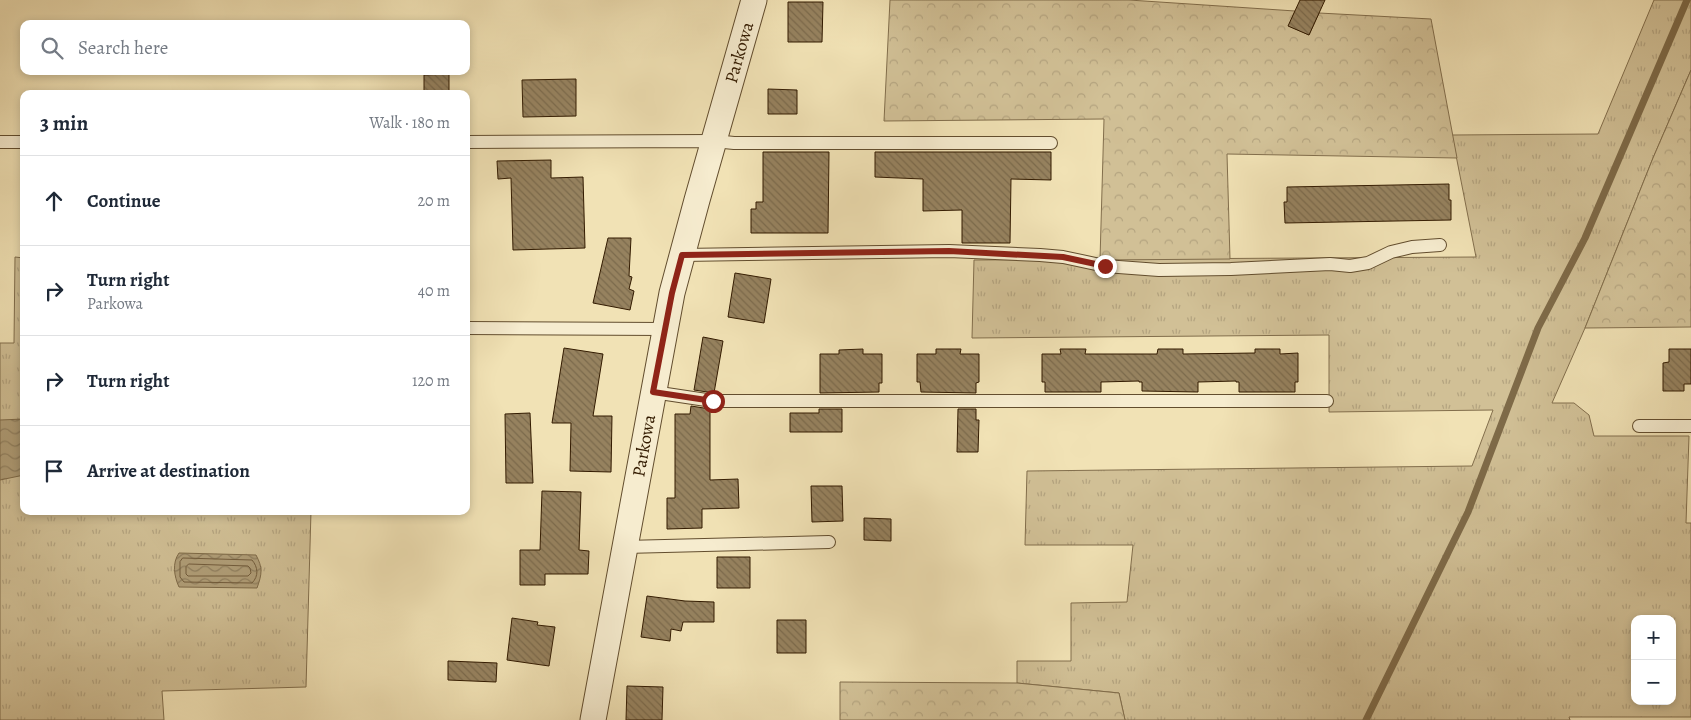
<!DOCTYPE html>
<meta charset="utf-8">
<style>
body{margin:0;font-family:Alegreya,serif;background:#f6f6f7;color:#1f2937}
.controls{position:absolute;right:15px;bottom:15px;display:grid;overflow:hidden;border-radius:10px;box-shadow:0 2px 8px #0003}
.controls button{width:45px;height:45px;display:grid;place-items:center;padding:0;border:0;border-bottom:1px solid #e0e1e3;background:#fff;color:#1f2937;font:25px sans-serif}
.stop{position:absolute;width:15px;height:15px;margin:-11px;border:4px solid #8f2418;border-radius:50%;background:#fff}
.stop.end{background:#8f2418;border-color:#fff;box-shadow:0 1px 5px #0008}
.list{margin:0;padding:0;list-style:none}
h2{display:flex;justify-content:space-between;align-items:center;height:65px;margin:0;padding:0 20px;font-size:21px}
h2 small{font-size:16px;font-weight:400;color:#747a83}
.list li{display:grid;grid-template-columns:32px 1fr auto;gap:15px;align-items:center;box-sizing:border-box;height:90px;padding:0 20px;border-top:1px solid #e0e1e3}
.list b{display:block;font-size:19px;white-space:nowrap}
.list p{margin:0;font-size:16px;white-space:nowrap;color:#747a83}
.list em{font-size:16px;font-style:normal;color:#747a83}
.icon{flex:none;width:28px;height:28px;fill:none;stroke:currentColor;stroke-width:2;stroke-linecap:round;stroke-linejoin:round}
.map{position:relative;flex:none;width:1691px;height:720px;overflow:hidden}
.search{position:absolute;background:#fff;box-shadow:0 2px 8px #0003;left:20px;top:20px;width:450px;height:55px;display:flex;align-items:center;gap:12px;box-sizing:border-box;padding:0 18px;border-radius:10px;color:#747a83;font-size:19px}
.panel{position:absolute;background:#fff;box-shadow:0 2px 8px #0003;left:20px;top:90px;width:450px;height:425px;border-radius:10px}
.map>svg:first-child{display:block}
</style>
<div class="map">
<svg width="1691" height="720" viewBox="0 0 1691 720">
<defs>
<pattern id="grass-tufts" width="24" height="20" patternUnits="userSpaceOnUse" patternTransform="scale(1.25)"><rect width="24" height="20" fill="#d1c096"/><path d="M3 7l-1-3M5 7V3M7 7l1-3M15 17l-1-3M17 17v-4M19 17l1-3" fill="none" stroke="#b4a480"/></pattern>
<pattern id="forest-crowns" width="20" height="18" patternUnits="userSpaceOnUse" patternTransform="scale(1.25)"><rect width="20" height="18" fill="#d1c096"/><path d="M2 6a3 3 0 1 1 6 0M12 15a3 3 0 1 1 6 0" fill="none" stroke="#b4a480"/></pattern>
<pattern id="water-waves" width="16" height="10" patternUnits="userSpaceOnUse" patternTransform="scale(1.25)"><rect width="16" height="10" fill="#b09e78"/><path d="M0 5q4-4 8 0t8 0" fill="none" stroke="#908060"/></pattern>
<pattern id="building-back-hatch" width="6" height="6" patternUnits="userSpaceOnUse" patternTransform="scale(1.25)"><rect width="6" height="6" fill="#96825f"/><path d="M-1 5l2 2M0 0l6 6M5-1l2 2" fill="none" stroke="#7b6a4c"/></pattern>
</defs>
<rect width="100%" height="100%" fill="#f1e2b5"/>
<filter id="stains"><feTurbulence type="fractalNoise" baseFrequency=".004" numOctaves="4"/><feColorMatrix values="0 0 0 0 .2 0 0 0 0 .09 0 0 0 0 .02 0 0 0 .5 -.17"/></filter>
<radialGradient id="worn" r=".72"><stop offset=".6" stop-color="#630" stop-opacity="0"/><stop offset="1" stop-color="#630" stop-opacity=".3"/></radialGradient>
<path fill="url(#grass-tufts)" stroke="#826e4c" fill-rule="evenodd" d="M 1654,0 L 1691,0 L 1691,70 L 1653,158 L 1585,328 L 1552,403 L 1574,403 L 1589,415 L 1594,436 L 1689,436 L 1686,523 L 1691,523 L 1691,717 L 1569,717 L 1570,720 L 1125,720 L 1119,693 L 1017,683 L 1017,661 L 1071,661 L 1071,603 L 1127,602 L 1133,545 L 1025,545 L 1027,471 L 1472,466 L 1493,410 L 1329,412 L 1329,335 L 972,338 L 974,260 L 1476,257 L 1452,135 L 1598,134 ZM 1635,619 L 1672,619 L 1672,701 L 1635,701 Z
M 15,257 L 24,258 L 24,511 L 311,511 L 306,687 L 162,691 L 164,720 L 0,720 L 0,343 L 14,343 Z"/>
<path fill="url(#forest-crowns)" stroke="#826e4c" d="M 890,0 L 1129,0 L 1295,11 L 1289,26 L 1309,35 L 1319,13 L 1431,19 L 1457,158 L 1227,154 L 1230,259 L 1100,260 L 1104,119 L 884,121 Z
M 1691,70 L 1691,327 L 1585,328 L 1653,158 Z
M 840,682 L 1017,683 L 1119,693 L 1125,720 L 840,720 Z"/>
<path fill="url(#water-waves)" stroke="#7e6a48" d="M 24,419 L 24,475 L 0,480 L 0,420 Z
M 179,553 L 256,555 C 263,568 262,574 257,588 L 179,587 C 174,576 172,563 179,553 Z"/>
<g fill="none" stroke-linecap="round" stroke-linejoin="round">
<path stroke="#725c3c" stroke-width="1" d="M 183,558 L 252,560 C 258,567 259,576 252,583 L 184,582 L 180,577 L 180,562 Z
M 189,564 L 248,566 L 250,568 L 251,573 L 248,576 L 188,576 L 186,574 L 186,567 Z"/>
<path stroke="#7e6a48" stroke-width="7" d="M 1366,720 L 1468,512 L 1538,328 L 1585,238 L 1687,0"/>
</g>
<path fill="url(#building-back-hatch)" stroke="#331b01" d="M 1300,0 L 1325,0 L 1309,35 L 1288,26 Z
M 788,2 L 823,2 L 822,42 L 788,42 Z
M 449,74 L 449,94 L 424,94 L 424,75 Z
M 576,79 L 576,116 L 523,117 L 522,80 Z
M 768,89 L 797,90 L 797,114 L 768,114 Z
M 763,152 L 829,152 L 828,233 L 751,233 L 751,209 L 756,209 L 756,202 L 763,202 Z
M 875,152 L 1051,152 L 1051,180 L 1011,179 L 1010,243 L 962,243 L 962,210 L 923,211 L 923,179 L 875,177 Z
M 551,160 L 551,178 L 583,177 L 585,248 L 513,250 L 511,178 L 498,179 L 497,161 Z
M 1449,184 L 1449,200 L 1451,200 L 1451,220 L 1285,223 L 1284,202 L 1287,202 L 1287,187 Z
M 608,238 L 631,238 L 629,276 L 632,277 L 629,289 L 634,291 L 630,310 L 593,303 Z
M 735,273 L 771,279 L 764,323 L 728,317 Z
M 703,337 L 723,341 L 714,393 L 694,390 Z
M 564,348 L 603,354 L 593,416 L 612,416 L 611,472 L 570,471 L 571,423 L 552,423 Z
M 863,349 L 863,354 L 882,354 L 882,383 L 879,383 L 879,392 L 820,393 L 820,354 L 839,354 L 839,350 Z
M 936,349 L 961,349 L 960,354 L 979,354 L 979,382 L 976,383 L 976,393 L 921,392 L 920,382 L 917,382 L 917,354 L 936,354 Z
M 1060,349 L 1086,349 L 1085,354 L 1157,354 L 1158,349 L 1183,349 L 1183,354 L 1255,353 L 1255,349 L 1280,349 L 1280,354 L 1298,353 L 1298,382 L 1295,382 L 1295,392 L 1239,392 L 1239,382 L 1236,382 L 1236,381 L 1198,382 L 1198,392 L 1142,391 L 1142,382 L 1139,382 L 1139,381 L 1101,382 L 1101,392 L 1045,392 L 1045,382 L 1042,382 L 1042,354 L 1061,354 Z
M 1669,349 L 1691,349 L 1691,384 L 1684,384 L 1684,391 L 1663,391 L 1663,363 L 1669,362 Z
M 691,406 L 710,409 L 710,480 L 738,479 L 739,508 L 702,509 L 702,528 L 667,529 L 667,498 L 675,498 L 675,414 L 690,414 Z
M 819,409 L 842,409 L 842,432 L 790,432 L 790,413 L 819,413 Z
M 958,409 L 976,409 L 976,420 L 979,420 L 978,452 L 957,452 Z
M 530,413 L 533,483 L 506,483 L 505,414 Z
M 811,486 L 842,486 L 843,521 L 812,522 Z
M 542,491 L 581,492 L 579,550 L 589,551 L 588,574 L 545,574 L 545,585 L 520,585 L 520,550 L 540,550 Z
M 864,518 L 891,519 L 891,541 L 864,540 Z
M 717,557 L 750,557 L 750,588 L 717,588 Z
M 647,596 L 685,601 L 714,602 L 714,622 L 683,622 L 681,631 L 671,629 L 670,641 L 641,637 Z
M 512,618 L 538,622 L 537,625 L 555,627 L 549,666 L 507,660 Z
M 777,620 L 806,620 L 806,653 L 777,653 Z
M 448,661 L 497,663 L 496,682 L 448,680 Z
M 627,686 L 663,687 L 662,720 L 626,720 Z"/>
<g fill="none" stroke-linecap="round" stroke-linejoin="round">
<g stroke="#624d2e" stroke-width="14">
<path id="service" d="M 0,142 L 24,142
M 466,142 L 714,141 L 734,143 L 1051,143
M 682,255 L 949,251 L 1040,255 L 1063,257 L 1105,266 L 1159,270 L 1231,269 L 1330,264 L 1350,266 L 1368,263 L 1391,252 L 1412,247 L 1440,245
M 466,328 L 665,329
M 653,392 L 713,401 L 1327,401
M 1639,426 L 1691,426
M 625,547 L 829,542"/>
</g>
<g stroke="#624d2e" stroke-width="27">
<g id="minor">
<path id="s1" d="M 593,720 L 672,293 L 697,200 L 754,0"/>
</g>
</g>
<use href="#service" stroke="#f6eccf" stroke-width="12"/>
<use href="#minor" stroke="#f6eccf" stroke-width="25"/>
</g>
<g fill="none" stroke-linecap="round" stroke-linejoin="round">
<path stroke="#8f2418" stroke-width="6" d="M 713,401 L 653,392 L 672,293 L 682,255 L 949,251 L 1063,257 L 1105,266"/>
</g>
<g text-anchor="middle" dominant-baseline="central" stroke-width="4" stroke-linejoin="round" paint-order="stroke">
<g font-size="18" fill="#331b01" stroke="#f6eccf">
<text stroke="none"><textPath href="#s1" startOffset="684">Parkowa</textPath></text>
<text stroke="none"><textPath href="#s1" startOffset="279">Parkowa</textPath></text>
</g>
</g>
<rect width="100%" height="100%" filter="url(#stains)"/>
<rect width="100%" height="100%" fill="url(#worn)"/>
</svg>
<div class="controls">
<button>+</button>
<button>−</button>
</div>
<div class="stop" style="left:713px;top:401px"></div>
<div class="stop end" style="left:1105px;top:266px"></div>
<div class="search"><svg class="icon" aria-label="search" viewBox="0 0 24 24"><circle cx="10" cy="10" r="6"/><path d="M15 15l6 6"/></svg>Search here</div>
<section class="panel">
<h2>3 min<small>Walk · 180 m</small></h2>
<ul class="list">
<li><svg class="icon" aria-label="ahead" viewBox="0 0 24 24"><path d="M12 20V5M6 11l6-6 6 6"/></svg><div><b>Continue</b></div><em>20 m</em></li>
<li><svg class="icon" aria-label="right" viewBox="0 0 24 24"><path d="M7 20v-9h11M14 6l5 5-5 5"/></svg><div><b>Turn right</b><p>Parkowa</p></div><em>40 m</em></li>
<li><svg class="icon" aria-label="right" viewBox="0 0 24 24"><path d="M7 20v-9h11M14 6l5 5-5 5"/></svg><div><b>Turn right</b></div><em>120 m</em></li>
<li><svg class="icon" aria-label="arrive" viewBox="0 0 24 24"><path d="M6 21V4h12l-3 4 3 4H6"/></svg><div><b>Arrive at destination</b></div></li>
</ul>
</section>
</div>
